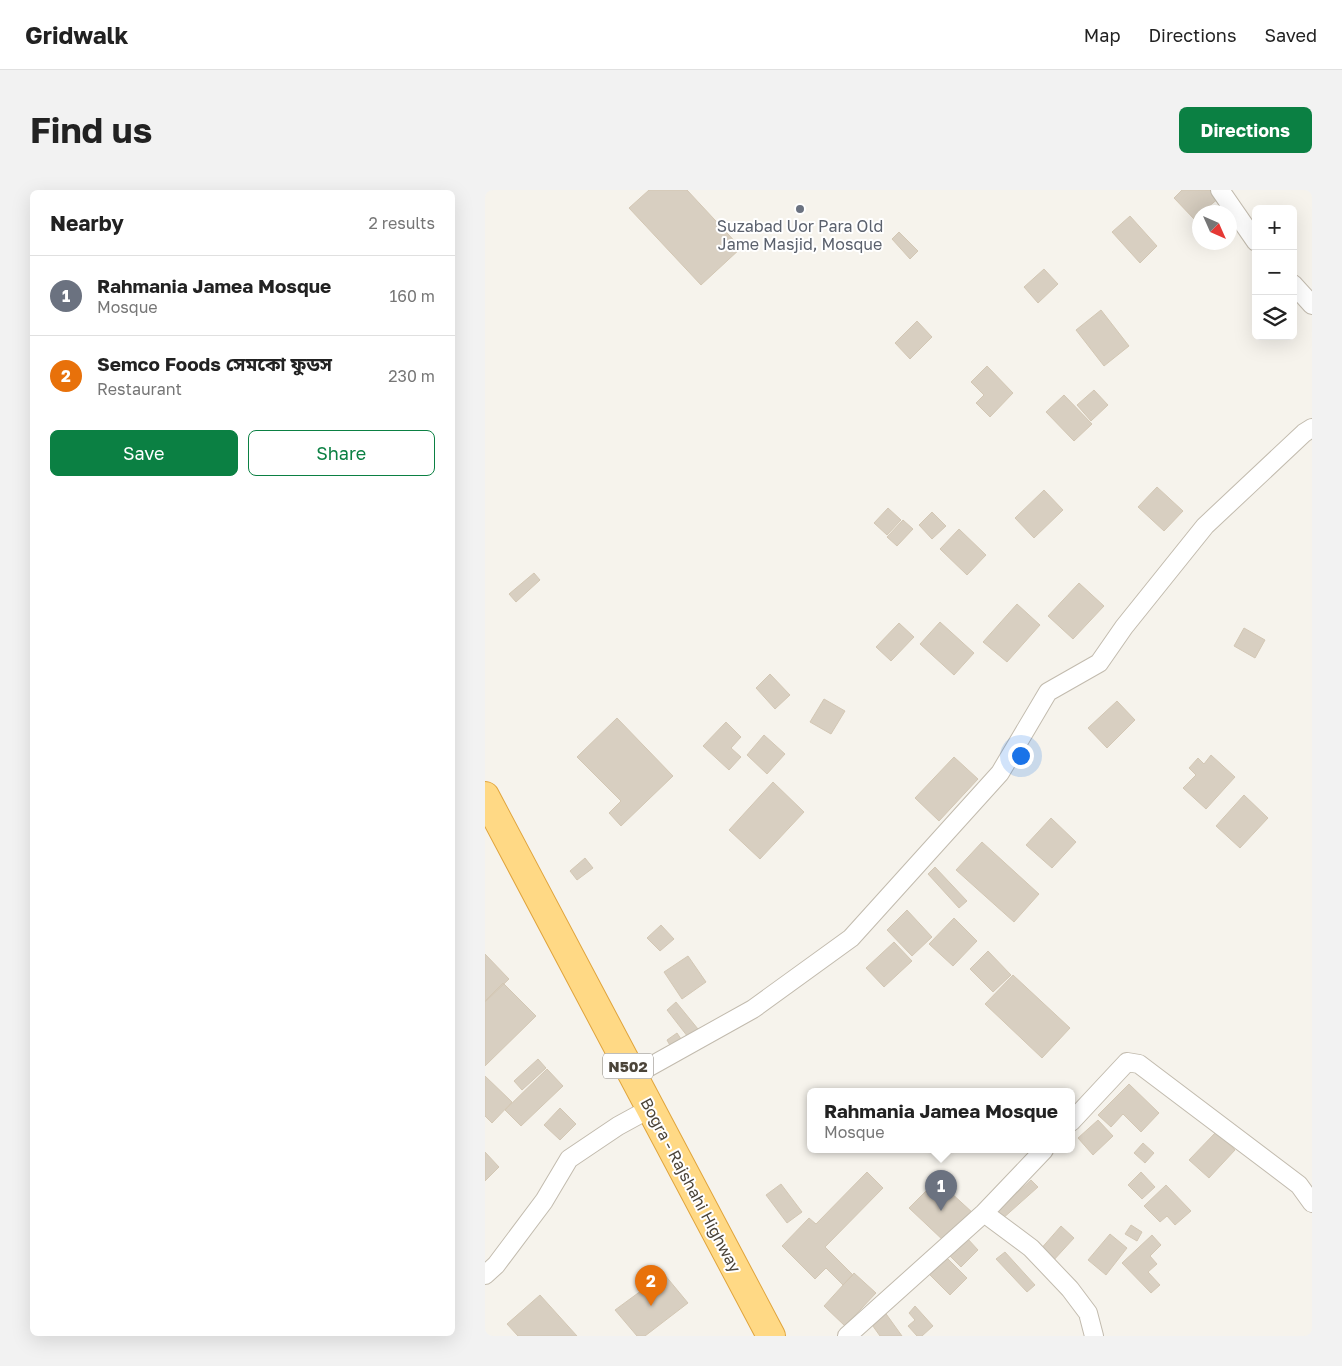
<!DOCTYPE html>
<meta charset="utf-8">
<style>
body{margin:0;font-family:"Golos Text","Noto Sans Bengali",sans-serif;background:#f2f2f2;color:#222}
.controls{position:absolute;right:15px;top:15px;display:grid;overflow:hidden;border-radius:8px;box-shadow:0 5px 20px #0002}
.controls button{width:45px;height:45px;display:grid;place-items:center;padding:0;border:0;border-bottom:1px solid #e0e0e0;background:#fff;color:#222;font:25px sans-serif}
.compass{position:absolute;left:707px;top:15px;width:45px;height:45px;border-radius:50%;background:#fff;box-shadow:0 5px 20px #0002;rotate:135deg}
.you{position:absolute;left:535px;top:565px;width:18px;height:18px;margin:-12px;border:4px solid #fff;border-radius:50%;background:#1a73e8;box-shadow:0 0 0 8px #1a73e833}
.badge{display:grid;place-items:center;width:32px;height:32px;border-radius:50%;background:#0b8043;color:#fff;font-size:16px;font-weight:700}
.pin{position:absolute;translate:-50% -41px;filter:drop-shadow(0 1px 2px #0008)}
.pin::after{content:'';position:absolute;top:26px;width:18px;height:15px;background:inherit;clip-path:polygon(0 0,100% 0,50% 100%)}
.popup{position:absolute;left:322px;top:898px;width:268px;height:65px;box-sizing:border-box;display:grid;place-content:center;border-radius:8px;background:#fff;filter:drop-shadow(0 1px 4px #0005);font-size:16px;white-space:nowrap;color:#767676}
.popup b{font-size:19px;color:#222}
.popup::after{content:'';position:absolute;left:50%;top:100%;margin-left:-10px;border:10px solid transparent;border-top-color:#fff}
.list{margin:0;padding:0;list-style:none}
h2{display:flex;justify-content:space-between;align-items:center;height:65px;margin:0;padding:0 20px;font-size:21px}
h2 small{font-size:16px;font-weight:400;color:#767676}
.list li{display:grid;grid-template-columns:32px 1fr auto;gap:15px;align-items:center;box-sizing:border-box;height:80px;padding:0 20px;border-top:1px solid #e0e0e0}
.list b{display:block;font-size:19px;white-space:nowrap}
.list p{margin:0;font-size:16px;white-space:nowrap;color:#767676}
.list em{font-size:16px;font-style:normal;color:#767676}
.actions{display:flex;gap:10px;padding:15px 20px}
.actions a{flex:1;padding:11px 0;border:1px solid #0b8043;border-radius:8px;text-align:center;font-size:18px;color:#0b8043}
.actions .main{background:#0b8043;color:#fff}
.icon{flex:none;width:28px;height:28px;fill:none;stroke:currentColor;stroke-width:2;stroke-linecap:round;stroke-linejoin:round}
.map{position:relative;flex:none;width:827px;height:1146px;overflow:hidden;border-radius:8px}
header{display:flex;align-items:center;gap:30px;box-sizing:border-box;height:70px;padding:0 25px;background:#fff;border-bottom:1px solid #e0e0e0}
header strong{font-size:24px}
nav{display:flex;gap:28px;margin-inline-start:auto;font-size:18px}
.intro{display:flex;align-items:center;justify-content:space-between;box-sizing:border-box;height:120px;padding:0 30px}
h1{margin:0;font-size:35px}
.button{padding:12px 22px;border-radius:8px;background:#0b8043;color:#fff;font-size:18px;font-weight:700}
main{display:flex;gap:30px;padding:0 30px}
aside{flex:1;background:#fff;border-radius:8px;box-shadow:0 5px 20px #0002}
.map>svg:first-child{display:block}
</style>
<header>
<strong>Gridwalk</strong>
<nav><a>Map</a><a>Directions</a><a>Saved</a></nav>
</header>
<div class="intro"><h1>Find us</h1><a class="button">Directions</a></div>
<main>
<aside>
<h2>Nearby<small>2 results</small></h2>
<ul class="list">
<li><span class="badge" style="background:#6b7280">1</span><div><b>Rahmania Jamea Mosque</b><p>Mosque</p></div><em>160 m</em></li>
<li><span class="badge" style="background:#e8710a">2</span><div><b>Semco Foods সেমকো ফুডস</b><p>Restaurant</p></div><em>230 m</em></li>
</ul>
<div class="actions"><a class="main">Save</a><a>Share</a></div>
</aside>
<div class="map">
<svg width="827" height="1146" viewBox="0 0 827 1146">
<rect width="100%" height="100%" fill="#f6f3ec"/>
<path fill="#d8cfc1" stroke="#d3c7b4" d="M 164,0 L 202,0 L 256,58 L 216,95 L 144,18 Z
M 697,0 L 727,0 L 734,8 L 717,22 L 714,22 L 714,25 L 710,30 L 689,8 Z
M 645,26 L 672,56 L 655,73 L 627,42 Z
M 414,42 L 433,61 L 425,69 L 407,49 Z
M 559,79 L 573,94 L 553,113 L 539,97 Z
M 616,120 L 644,156 L 619,176 L 591,140 Z
M 432,131 L 447,147 L 425,169 L 410,153 Z
M 502,176 L 528,203 L 505,227 L 491,213 L 499,205 L 486,192 Z
M 609,200 L 623,215 L 606,231 L 592,215 Z
M 579,205 L 607,234 L 589,251 L 561,222 Z
M 672,297 L 698,321 L 679,341 L 653,317 Z
M 559,300 L 578,320 L 549,348 L 530,328 Z
M 403,318 L 416,330 L 402,345 L 389,333 Z
M 447,322 L 461,336 L 447,349 L 434,335 Z
M 418,330 L 428,339 L 412,356 L 402,347 Z
M 474,339 L 501,365 L 482,385 L 455,359 Z
M 49,383 L 55,390 L 31,412 L 24,404 Z
M 594,393 L 619,416 L 588,449 L 563,426 Z
M 532,414 L 555,435 L 522,472 L 498,452 Z
M 455,432 L 489,463 L 469,485 L 435,454 Z
M 414,433 L 429,447 L 406,471 L 391,457 Z
M 759,438 L 780,450 L 770,468 L 749,456 Z
M 285,484 L 305,505 L 290,519 L 271,498 Z
M 339,509 L 360,521 L 346,544 L 325,532 Z
M 632,511 L 650,530 L 622,558 L 603,538 Z
M 132,528 L 188,586 L 136,636 L 124,623 L 136,611 L 92,567 Z
M 241,532 L 256,547 L 246,558 L 256,567 L 244,580 L 218,556 Z
M 279,545 L 300,564 L 282,584 L 262,565 Z
M 726,565 L 750,587 L 721,619 L 698,598 L 711,585 L 704,578 L 713,568 L 719,574 Z
M 469,567 L 493,589 L 454,631 L 430,608 Z
M 288,592 L 319,622 L 275,669 L 244,640 Z
M 759,605 L 783,628 L 755,658 L 731,636 Z
M 566,628 L 591,652 L 567,678 L 541,655 Z
M 497,652 L 554,704 L 529,732 L 471,680 Z
M 100,668 L 108,678 L 92,690 L 85,681 Z
M 450,677 L 482,711 L 474,718 L 443,684 Z
M 422,720 L 447,747 L 427,766 L 402,740 Z
M 469,728 L 492,751 L 468,776 L 444,754 Z
M 176,735 L 189,749 L 175,761 L 162,748 Z
M 409,752 L 427,771 L 399,797 L 381,778 Z
M 503,761 L 526,785 L 508,802 L 485,779 Z
M 0,764 L 24,789 L 0,812 Z
M 203,766 L 221,792 L 197,809 L 179,782 Z
M 528,785 L 585,838 L 557,868 L 500,814 Z
M 18,793 L 51,826 L 0,876 L 0,811 Z
M 191,812 L 213,839 L 203,847 L 182,820 Z
M 192,843 L 198,852 L 187,859 L 182,850 Z
M 53,869 L 61,878 L 37,900 L 29,891 Z
M 62,879 L 78,896 L 36,936 L 20,920 Z
M 0,886 L 27,912 L 7,933 L 0,926 Z
M 644,894 L 674,923 L 656,942 L 638,924 L 626,937 L 613,925 Z
M 75,918 L 91,934 L 75,950 L 59,935 Z
M 613,930 L 628,946 L 608,965 L 593,948 Z
M 731,942 L 750,960 L 724,988 L 704,970 Z
M 658,953 L 669,963 L 660,973 L 649,963 Z
M 0,962 L 14,977 L 0,991 Z
M 382,982 L 398,998 L 340,1057 L 368,1085 L 358,1095 L 341,1078 L 330,1089 L 297,1056 L 324,1028 L 331,1034 Z
M 656,982 L 670,997 L 657,1009 L 643,995 Z
M 452,990 L 489,1024 L 460,1052 L 424,1018 Z
M 546,990 L 553,997 L 516,1030 L 510,1023 Z
M 296,994 L 317,1022 L 302,1033 L 281,1005 Z
M 681,995 L 706,1021 L 690,1035 L 682,1026 L 675,1032 L 659,1016 Z
M 646,1035 L 657,1042 L 652,1051 L 640,1044 Z
M 576,1036 L 589,1048 L 567,1072 L 554,1061 Z
M 625,1044 L 642,1058 L 621,1085 L 603,1070 Z
M 667,1045 L 676,1055 L 665,1066 L 672,1074 L 663,1082 L 675,1095 L 666,1103 L 637,1073 Z
M 482,1048 L 493,1060 L 476,1077 L 464,1065 Z
M 520,1062 L 550,1095 L 542,1102 L 511,1069 Z
M 459,1065 L 482,1088 L 465,1105 L 442,1082 Z
M 369,1083 L 391,1103 L 360,1136 L 339,1116 Z
M 179,1084 L 203,1113 L 160,1146 L 152,1146 L 130,1120 Z
M 55,1105 L 92,1146 L 33,1146 L 22,1134 Z
M 430,1116 L 448,1136 L 437,1146 L 432,1146 L 423,1136 L 430,1130 L 424,1123 Z
M 399,1121 L 417,1146 L 395,1146 L 385,1132 Z"/>
<g fill="none" stroke-linecap="round" stroke-linejoin="round">
<g stroke="#c2bbae" stroke-width="20">
<path id="minor" d="M 735,0 L 771,52
M 808,94 L 827,115
M 148,886 L 268,819 L 366,748 L 515,583 L 563,502 L 614,473 L 639,437 L 720,336 L 819,243 L 827,238
M 586,932 L 642,872 L 654,874 L 814,995 L 827,1013
M 499,1023 L 546,1058 L 585,1099 L 603,1123 L 609,1146
M 0,1085 L 11,1075 L 59,1011 L 84,969 L 133,936 L 166,918
M 362,1146 L 499,1023 L 559,960"/>
</g>
<g stroke="#e0a43c" stroke-width="30">
<path id="trunk" d="M 0,606 L 286,1146"/>
</g>
<use href="#minor" stroke="#fff" stroke-width="18"/>
<use href="#trunk" stroke="#ffd985" stroke-width="28"/>
</g>
<circle fill="#6b7280" stroke="#fff" stroke-width="2" cx="315" cy="19" r="5"/>
<g text-anchor="middle" dominant-baseline="central" stroke-width="4" stroke-linejoin="round" paint-order="stroke">
<rect fill="#fff" stroke="#817c74" stroke-width="1" x="118" y="863.5" width="50" height="25" rx="4"/>
<g font-size="15" font-weight="bold" fill="#4b4439">
<text x="143" y="876">N502</text>
</g>
<g font-size="16" fill="#5b616d" stroke="#fff">
<text x="315" y="36">Suzabad Uor Para Old<tspan x="315" dy="18">Jame Masjid, Mosque</tspan></text>
</g>
<g font-size="16" fill="#4b4439" stroke="#fff">
<text transform="translate(206 995) rotate(62)">Bogra - Rajshahi Highway</text>
</g>
</g>
</svg>
<div class="controls">
<button>+</button>
<button>−</button>
<button><svg class="icon" aria-label="layers" viewBox="0 0 24 24"><path d="M12 4l9 5-9 5-9-5zM3 14l9 5 9-5"/></svg></button>
</div>
<svg class="compass" viewBox="-18 -18 36 36"><path d="M0-13l5 13h-10z" fill="#e53935"/><path d="M0 13l5-13h-10z" fill="#767676"/></svg>
<div class="you"></div>
<div class="pin badge" style="left:456px;top:1021px;background:#6b7280">1</div>
<div class="popup"><b>Rahmania Jamea Mosque</b>Mosque</div>
<div class="pin badge" style="left:166px;top:1116px;background:#e8710a">2</div>
</div>
</main>
